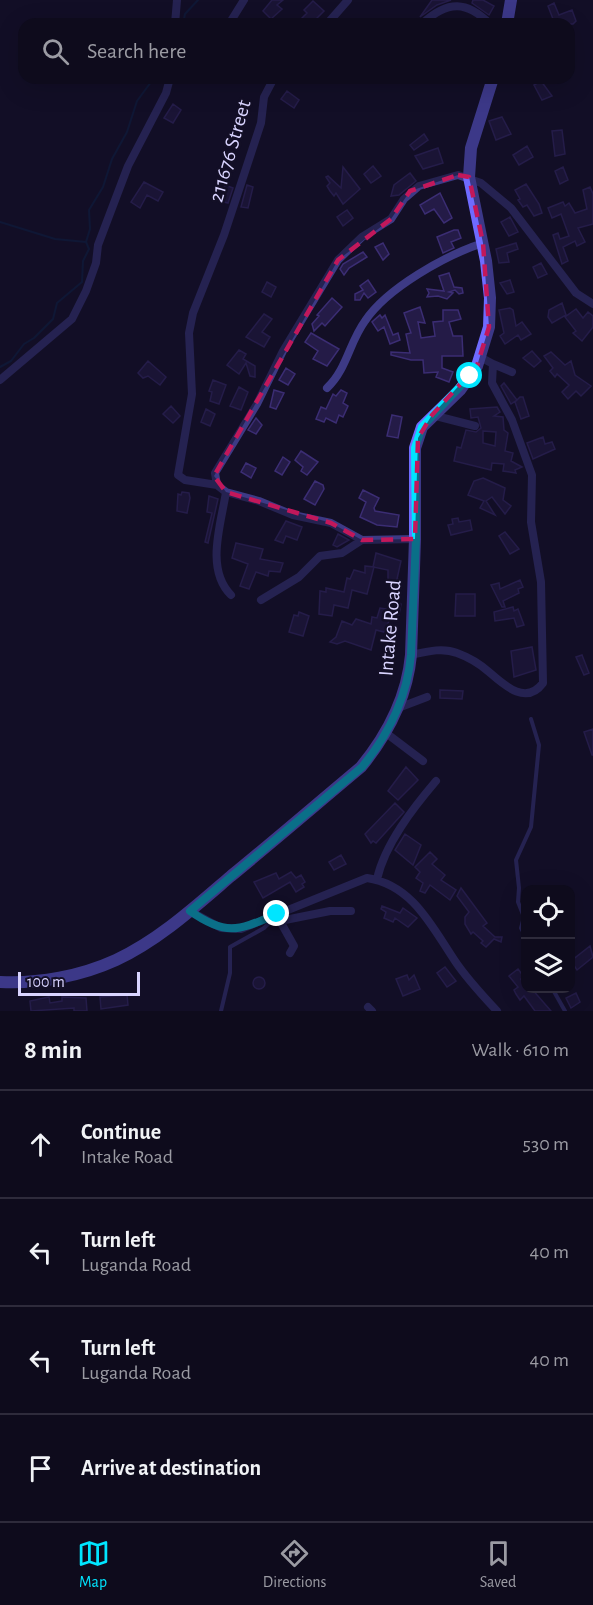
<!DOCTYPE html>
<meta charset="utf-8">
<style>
body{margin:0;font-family:"Alegreya Sans",sans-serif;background:#1c1929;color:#f1f3f6}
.controls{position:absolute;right:18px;bottom:18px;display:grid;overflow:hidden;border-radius:12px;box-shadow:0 6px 24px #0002}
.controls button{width:54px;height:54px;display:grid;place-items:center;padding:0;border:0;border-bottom:2px solid #2e2b3b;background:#0e0b1c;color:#f1f3f6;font:30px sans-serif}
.scale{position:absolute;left:18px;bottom:15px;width:122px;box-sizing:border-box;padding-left:6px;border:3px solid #d9d4ff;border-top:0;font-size:16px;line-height:21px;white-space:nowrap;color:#d9d4ff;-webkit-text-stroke:4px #130f26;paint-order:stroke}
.stop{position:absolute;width:18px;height:18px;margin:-14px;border:4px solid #00e5ff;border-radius:50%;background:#fff}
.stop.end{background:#00e5ff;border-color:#fff;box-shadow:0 2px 6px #0008}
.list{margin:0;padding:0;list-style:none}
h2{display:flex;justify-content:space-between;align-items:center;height:78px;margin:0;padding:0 24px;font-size:26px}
h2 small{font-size:20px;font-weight:400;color:#9b9ba3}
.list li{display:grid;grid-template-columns:39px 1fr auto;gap:18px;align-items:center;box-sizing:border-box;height:108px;padding:0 24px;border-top:2px solid #2e2b3b}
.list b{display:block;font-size:22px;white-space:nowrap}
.list p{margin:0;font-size:20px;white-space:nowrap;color:#9b9ba3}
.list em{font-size:20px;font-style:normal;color:#9b9ba3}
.icon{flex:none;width:33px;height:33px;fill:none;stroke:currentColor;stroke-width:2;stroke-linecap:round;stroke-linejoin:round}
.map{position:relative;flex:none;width:593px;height:1011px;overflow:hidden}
.search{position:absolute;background:#0e0b1c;box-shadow:0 6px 24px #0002;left:18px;right:18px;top:18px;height:66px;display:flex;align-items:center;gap:15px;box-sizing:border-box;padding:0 21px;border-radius:18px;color:#9b9ba3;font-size:22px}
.sheet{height:510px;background:#0e0b1c}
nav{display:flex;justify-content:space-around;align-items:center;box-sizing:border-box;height:84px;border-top:2px solid #2e2b3b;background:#0e0b1c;font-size:16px;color:#9b9ba3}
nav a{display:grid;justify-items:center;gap:3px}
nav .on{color:#00e5ff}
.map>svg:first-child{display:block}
</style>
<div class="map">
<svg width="593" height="1011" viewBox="0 0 593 1011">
<rect width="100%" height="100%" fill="#130f26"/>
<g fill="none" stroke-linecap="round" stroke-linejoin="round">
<path stroke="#0c2248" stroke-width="2" d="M 183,24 L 185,14 L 198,0
M 0,222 L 55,239 L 86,242
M 0,367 L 11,361 L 24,344 L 34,338 L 53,319 L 57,303 L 82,282 L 83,261 L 89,249 L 86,242 L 90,229 L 89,210 L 103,187 L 112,159 L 127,132 L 137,101 L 154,78"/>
</g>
<path fill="#241b47" stroke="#3b2d73" stroke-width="1.5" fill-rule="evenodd" d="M 272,0 L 283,0 L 277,5 L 282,9 L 271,19 L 263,11 Z
M 432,0 L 451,0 L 437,5 L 420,17 Z
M 473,0 L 483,0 L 494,6 L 489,15 L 472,3 Z
M 313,1 L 324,11 L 311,24 L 296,24 L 307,13 L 304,10 Z
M 554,3 L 559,15 L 572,10 L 576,21 L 573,24 L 555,24 L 548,6 Z
M 541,81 L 552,96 L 542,100 L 534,85 Z
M 287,91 L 299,100 L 294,108 L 281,99 Z
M 173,104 L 181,110 L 173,123 L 164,118 Z
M 502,117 L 511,134 L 496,140 L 489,121 Z
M 562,130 L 565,154 L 555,156 L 552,131 Z
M 424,134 L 428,140 L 414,150 L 410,145 Z
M 527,146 L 533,157 L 519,165 L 513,155 Z
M 438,148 L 443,163 L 423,169 L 415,156 Z
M 373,166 L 381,176 L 371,183 L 364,174 Z
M 343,167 L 360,189 L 343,204 L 336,193 L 334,196 L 330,191 L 327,186 L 330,183 L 326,177 L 328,176 L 341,188 Z
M 563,167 L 568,180 L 560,184 L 555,171 Z
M 410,173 L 416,181 L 399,195 L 391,196 L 394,185 Z
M 144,182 L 163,192 L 158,201 L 147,195 L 140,208 L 131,202 Z
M 526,184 L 539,204 L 542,213 L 534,216 L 527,205 L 523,207 L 518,200 L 520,199 L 515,190 Z
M 225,185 L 233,188 L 228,203 L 220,201 Z
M 247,185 L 253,187 L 248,208 L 241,207 Z
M 590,187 L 593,194 L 593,224 L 578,228 L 585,242 L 577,246 L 575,241 L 563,247 L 568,261 L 562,264 L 553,235 L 558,233 L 560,239 L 569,236 L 561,214 L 552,218 L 548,208 L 563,202 L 565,206 L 569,203 L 575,213 L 587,209 L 583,190 Z
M 440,193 L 452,218 L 444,223 L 434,209 L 425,214 L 420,205 Z
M 347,210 L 353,218 L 343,226 L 337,217 Z
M 510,217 L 518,232 L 509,236 L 501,222 Z
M 454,230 L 458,230 L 461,238 L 451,242 L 454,248 L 443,253 L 437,237 Z
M 383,243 L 389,254 L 383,260 L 375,247 Z
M 516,243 L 518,249 L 507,253 L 509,262 L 499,263 L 496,249 Z
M 363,252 L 367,257 L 349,268 L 344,275 L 340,269 L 343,264 Z
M 541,263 L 547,274 L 538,278 L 533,267 Z
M 449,273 L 454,287 L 462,288 L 463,293 L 459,294 L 455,290 L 449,292 L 453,293 L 447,299 L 438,296 L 427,297 L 429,293 L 427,289 L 444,291 L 439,276 Z
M 368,280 L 376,292 L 368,298 L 364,293 L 360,300 L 355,300 L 355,294 L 363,290 L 360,286 Z
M 510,280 L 514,292 L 507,294 L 500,283 Z
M 267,282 L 276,287 L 271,297 L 262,292 Z
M 332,298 L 342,307 L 325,326 L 322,323 L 314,331 L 312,324 L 319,316 L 317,315 Z
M 562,303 L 566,315 L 552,323 L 548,317 L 549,310 Z
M 420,307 L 425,323 L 418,322 L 421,338 L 435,336 L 433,322 L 443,321 L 443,310 L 458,310 L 461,319 L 449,322 L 453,336 L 462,336 L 463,356 L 442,356 L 442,368 L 453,372 L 449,382 L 436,377 L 438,372 L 424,373 L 423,360 L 411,360 L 391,355 L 391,352 L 410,353 L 406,334 L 411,333 L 404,313 Z
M 510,308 L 513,310 L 516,326 L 522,322 L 531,334 L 521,340 L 518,335 L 505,344 L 500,336 L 504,333 L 499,310 Z
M 576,309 L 583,318 L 588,312 L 593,316 L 593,327 L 582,341 L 573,333 L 576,331 L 565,317 Z
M 264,314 L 272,319 L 262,332 L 270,337 L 264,347 L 246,337 Z
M 380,315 L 382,318 L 385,315 L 393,335 L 398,333 L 400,340 L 390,344 L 384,327 L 378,331 L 372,322 Z
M 311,333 L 339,349 L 327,366 L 313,359 L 318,351 L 305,342 Z
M 239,350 L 246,354 L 243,359 L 255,366 L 255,377 L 250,376 L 246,363 L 239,374 L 227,365 Z
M 532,351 L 541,361 L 534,367 L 523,358 Z
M 551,352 L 565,365 L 571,361 L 575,375 L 591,386 L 581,396 L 576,391 L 568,399 L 562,392 L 569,385 L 557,374 L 555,377 L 550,371 L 553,368 L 544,356 Z
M 148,361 L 166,377 L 160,385 L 148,376 L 143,378 L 138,373 Z
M 286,368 L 295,374 L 288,385 L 279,380 Z
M 213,380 L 226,385 L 219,404 L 210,401 L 212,392 L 209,391 Z
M 504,383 L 517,400 L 511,404 L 501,386 Z
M 239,387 L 248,392 L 241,410 L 230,406 Z
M 274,390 L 284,393 L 276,409 L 270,407 Z
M 341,390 L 347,393 L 343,403 L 348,406 L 343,417 L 339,415 L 336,423 L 326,418 L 324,422 L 316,419 L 321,407 L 326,409 L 333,394 L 336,396 Z
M 520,397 L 523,397 L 529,416 L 521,419 L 515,402 Z
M 171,406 L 180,416 L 173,423 L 163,414 Z
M 497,407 L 500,412 L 494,416 L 503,417 L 504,430 L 508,433 L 505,451 L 513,453 L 511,461 L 522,467 L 515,470 L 516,473 L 503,471 L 504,464 L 492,463 L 491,470 L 454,461 L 457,447 L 461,448 L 466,430 L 476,432 L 481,428 L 478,417 L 471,418 L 470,409 ZM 483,431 L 496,432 L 495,446 L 483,443 Z
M 206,409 L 215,414 L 210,426 L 201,422 Z
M 392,415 L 402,417 L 398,438 L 387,436 Z
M 256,418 L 262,425 L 256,434 L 248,430 Z
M 543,437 L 545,444 L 552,442 L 555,449 L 533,459 L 527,443 Z
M 301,451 L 318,462 L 307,475 L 301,471 L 303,467 L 295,460 Z
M 283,457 L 290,462 L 282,475 L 275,471 Z
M 246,463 L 256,468 L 251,478 L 241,472 Z
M 483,478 L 505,488 L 503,500 L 511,506 L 505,514 L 492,497 L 486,501 L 495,515 L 480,508 L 484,501 L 468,495 L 474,481 Z
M 315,481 L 323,485 L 324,489 L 315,505 L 304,499 Z
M 363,490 L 379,498 L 374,508 L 375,511 L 399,515 L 397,527 L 377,525 L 360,517 L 366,502 L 359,498 Z
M 182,492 L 189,493 L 190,498 L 187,513 L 177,511 L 178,494 L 181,495 Z
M 209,496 L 218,499 L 208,543 L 205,542 L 212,513 L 207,512 Z
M 458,518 L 459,522 L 470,520 L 472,530 L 451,535 L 448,525 L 453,524 L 452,519 Z
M 286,521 L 302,527 L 297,540 L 286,536 L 283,543 L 275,540 Z
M 505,532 L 519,549 L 510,554 L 499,536 Z
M 338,534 L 349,540 L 337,547 L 333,545 Z
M 236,543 L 263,549 L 260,559 L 283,563 L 280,572 L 269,571 L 268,576 L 256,572 L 249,589 L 240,586 L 248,564 L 232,558 Z
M 376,553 L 401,561 L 397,579 L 401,580 L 399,587 L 388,583 L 388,570 L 373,567 Z
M 365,566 L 374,567 L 367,594 L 352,590 L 348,608 L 334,605 L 332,616 L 319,614 L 320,591 L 326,592 L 326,588 L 344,592 L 347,578 L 350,579 L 354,570 L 365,573 Z
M 520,580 L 523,587 L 518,589 L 519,593 L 503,601 L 505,607 L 502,607 L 491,585 L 499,583 L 500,589 Z
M 456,594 L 475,594 L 475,616 L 455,616 Z
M 397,601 L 401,604 L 399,615 L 390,619 L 384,632 L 376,630 L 371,650 L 345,641 L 337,644 L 330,642 L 336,637 L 342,621 L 352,625 L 356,619 L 371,624 L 372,617 L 377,618 L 380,608 L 393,610 Z
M 513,607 L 514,611 L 518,609 L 524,625 L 517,627 L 514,618 L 495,621 L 494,612 Z
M 299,612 L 309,616 L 303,636 L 289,632 L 294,615 L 298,616 Z
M 532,647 L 536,670 L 514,677 L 511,651 Z
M 582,655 L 589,673 L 584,675 L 576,657 Z
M 440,690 L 463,691 L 462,699 L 440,698 Z
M 593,729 L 593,755 L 592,755 L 584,732 Z
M 406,767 L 418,780 L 398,800 L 388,791 Z
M 395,803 L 404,812 L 376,843 L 373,841 L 371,843 L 365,834 Z
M 405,834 L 421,845 L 413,865 L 395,850 Z
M 430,852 L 437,859 L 432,864 L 445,875 L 441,880 L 456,890 L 450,900 L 430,885 L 425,893 L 420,891 L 423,883 L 416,878 L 420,872 L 415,867 Z
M 341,855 L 346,864 L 334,870 L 329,862 Z
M 291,872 L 296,878 L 301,875 L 305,882 L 302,884 L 304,887 L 296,892 L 290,882 L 263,898 L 254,882 L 276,873 L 279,879 Z
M 461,888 L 487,923 L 483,926 L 495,937 L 502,937 L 501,942 L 494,939 L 486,947 L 481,943 L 483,941 L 473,932 L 471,934 L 465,924 L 465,917 L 469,912 L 457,896 Z
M 382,906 L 400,913 L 403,908 L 417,918 L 408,927 L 395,918 L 393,922 L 384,918 L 386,912 L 381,909 Z
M 590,946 L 593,957 L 577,970 L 571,961 Z
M 445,967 L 456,981 L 447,987 L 437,973 Z
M 518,969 L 524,977 L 521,979 L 525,988 L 531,988 L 551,1011 L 535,1011 L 524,996 L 520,1000 L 516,994 L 514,990 L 518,987 L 509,976 Z
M 407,975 L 409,980 L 414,975 L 420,989 L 403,996 L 396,979 Z
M253 983a6 6 0 1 1 12 0a6 6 0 1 1-12 0Z
M 576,993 L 580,1002 L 571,1008 L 566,998 Z
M 127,995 L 128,1005 L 101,1009 L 100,997 Z
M 49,997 L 50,1003 L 62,1001 L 62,997 L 86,998 L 87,1011 L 74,1011 L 74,1008 L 31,1011 L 30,1001 Z"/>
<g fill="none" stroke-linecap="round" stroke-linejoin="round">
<path stroke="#3d3a85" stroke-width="4" d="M 526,937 L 521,928 L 524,917 L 518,902 L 519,888 L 516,860 L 531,827 L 539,745 L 531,719
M 552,988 L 565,1011
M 221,1011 L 230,973 L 230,947 L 264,928 L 273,919"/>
<path stroke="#3d3a85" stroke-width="8" d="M 423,23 C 448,0 467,1 490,24
M 175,24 L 177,0
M 229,24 L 244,0
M 327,24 L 348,0
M 274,78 L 264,97 L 261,123 L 224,235 L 193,313 L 189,333 L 192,394 L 178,475 L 185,480 L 217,485 L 226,492 L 259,501 L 293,515 L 331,523 L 362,540
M 493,364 L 512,372
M 0,380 L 72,319 L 86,291 L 96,263 L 98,245 L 128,166 L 166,93 L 170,78
M 327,388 C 347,369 349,343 365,321 C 387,288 446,255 483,243
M 432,415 L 475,426
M 217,485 L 215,473 L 257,404 L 283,351 L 338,260 L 362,237 L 391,219 L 404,199 L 419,186 L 458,175 L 481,183 L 511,208 L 576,293 L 593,304
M 226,492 C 221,524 205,569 231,595
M 261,600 L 299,577 L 320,556 L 342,553 L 362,540 L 415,539
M 411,655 C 425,652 442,647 457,653 C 468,657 480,664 489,672 C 504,685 526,706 543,683 L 541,582 L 531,522 L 532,475 L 512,420 L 492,383 L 493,364 L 480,357
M 398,708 L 427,697
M 386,733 L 423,761
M 377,879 C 385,844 413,808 436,781
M 190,911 L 221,928 L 241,929 L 367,878 C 413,885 432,927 455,961 C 467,979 482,995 497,1011
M 277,914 L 280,921 L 330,911 L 351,911
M 280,921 L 294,946 L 290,953
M 368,1007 L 372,1011"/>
<path stroke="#6f6bff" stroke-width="12" d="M 507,24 L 511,0
M 0,982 C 39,984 81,976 116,960 C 159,940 196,906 231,876 C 275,840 318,803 361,767 C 388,734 407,698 411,655 L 415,539 L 415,448 L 422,427 L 460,390 L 477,366 L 489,327 L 490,298 L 486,261 L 469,177 L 471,148 L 493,78"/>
</g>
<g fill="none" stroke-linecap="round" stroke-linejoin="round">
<path stroke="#00e5ff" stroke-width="8" d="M 277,914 C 239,930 227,937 190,911 L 362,767 C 389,734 407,698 411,655 L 416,539 L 415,448 L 422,427 L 470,376"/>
</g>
<path d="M0 0H593V1011H0ZM 458,175 L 469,177 L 483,243 L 489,327 L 477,366 L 432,415 L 418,438 L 415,539 L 362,540 L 331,523 L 226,492 L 214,476 L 338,260 L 391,219 L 410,191 Z" fill="#130f26" fill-opacity=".55" fill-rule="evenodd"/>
<path fill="none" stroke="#c2185b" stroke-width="4.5" stroke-dasharray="12 8" stroke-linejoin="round" d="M 458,175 L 469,177 L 483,243 L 489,327 L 477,366 L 432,415 L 418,438 L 415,539 L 362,540 L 331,523 L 226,492 L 214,476 L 338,260 L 391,219 L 410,191 Z"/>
<g text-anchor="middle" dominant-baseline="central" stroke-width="5" stroke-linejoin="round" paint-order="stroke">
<g font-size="21" fill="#d9d4ff" stroke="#130f26">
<text transform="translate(230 151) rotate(-74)">211676 Street</text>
<text transform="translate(390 628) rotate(-85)">Intake Road</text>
</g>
</g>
</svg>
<div class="controls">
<button><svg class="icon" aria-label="locate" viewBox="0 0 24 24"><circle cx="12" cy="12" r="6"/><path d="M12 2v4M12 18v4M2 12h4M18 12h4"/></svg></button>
<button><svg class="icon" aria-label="layers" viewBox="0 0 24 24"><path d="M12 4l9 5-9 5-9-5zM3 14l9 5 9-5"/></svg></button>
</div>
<div class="scale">100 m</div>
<div class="stop" style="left:470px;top:376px"></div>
<div class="stop end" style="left:277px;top:914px"></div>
<div class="search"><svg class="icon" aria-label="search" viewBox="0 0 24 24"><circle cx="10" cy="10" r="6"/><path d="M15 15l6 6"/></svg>Search here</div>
</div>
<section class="sheet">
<h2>8 min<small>Walk · 610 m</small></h2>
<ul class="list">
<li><svg class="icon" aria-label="ahead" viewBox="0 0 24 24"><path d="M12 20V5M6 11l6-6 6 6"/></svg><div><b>Continue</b><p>Intake Road</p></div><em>530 m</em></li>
<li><svg class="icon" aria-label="left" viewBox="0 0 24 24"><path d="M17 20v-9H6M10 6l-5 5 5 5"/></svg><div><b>Turn left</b><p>Luganda Road</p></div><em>40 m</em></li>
<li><svg class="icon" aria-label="left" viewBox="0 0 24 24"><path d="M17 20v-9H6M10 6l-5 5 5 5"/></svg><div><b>Turn left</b><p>Luganda Road</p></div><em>40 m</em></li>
<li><svg class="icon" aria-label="arrive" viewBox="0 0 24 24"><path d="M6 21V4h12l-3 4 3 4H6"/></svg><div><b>Arrive at destination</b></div></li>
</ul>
</section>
<nav>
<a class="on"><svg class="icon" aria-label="map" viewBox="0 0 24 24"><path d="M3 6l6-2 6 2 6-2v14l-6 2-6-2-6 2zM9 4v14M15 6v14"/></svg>Map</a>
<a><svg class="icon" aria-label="directions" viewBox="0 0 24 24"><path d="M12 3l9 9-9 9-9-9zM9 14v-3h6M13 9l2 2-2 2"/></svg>Directions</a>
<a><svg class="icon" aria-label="saved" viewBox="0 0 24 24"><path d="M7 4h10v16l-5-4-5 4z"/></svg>Saved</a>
</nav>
